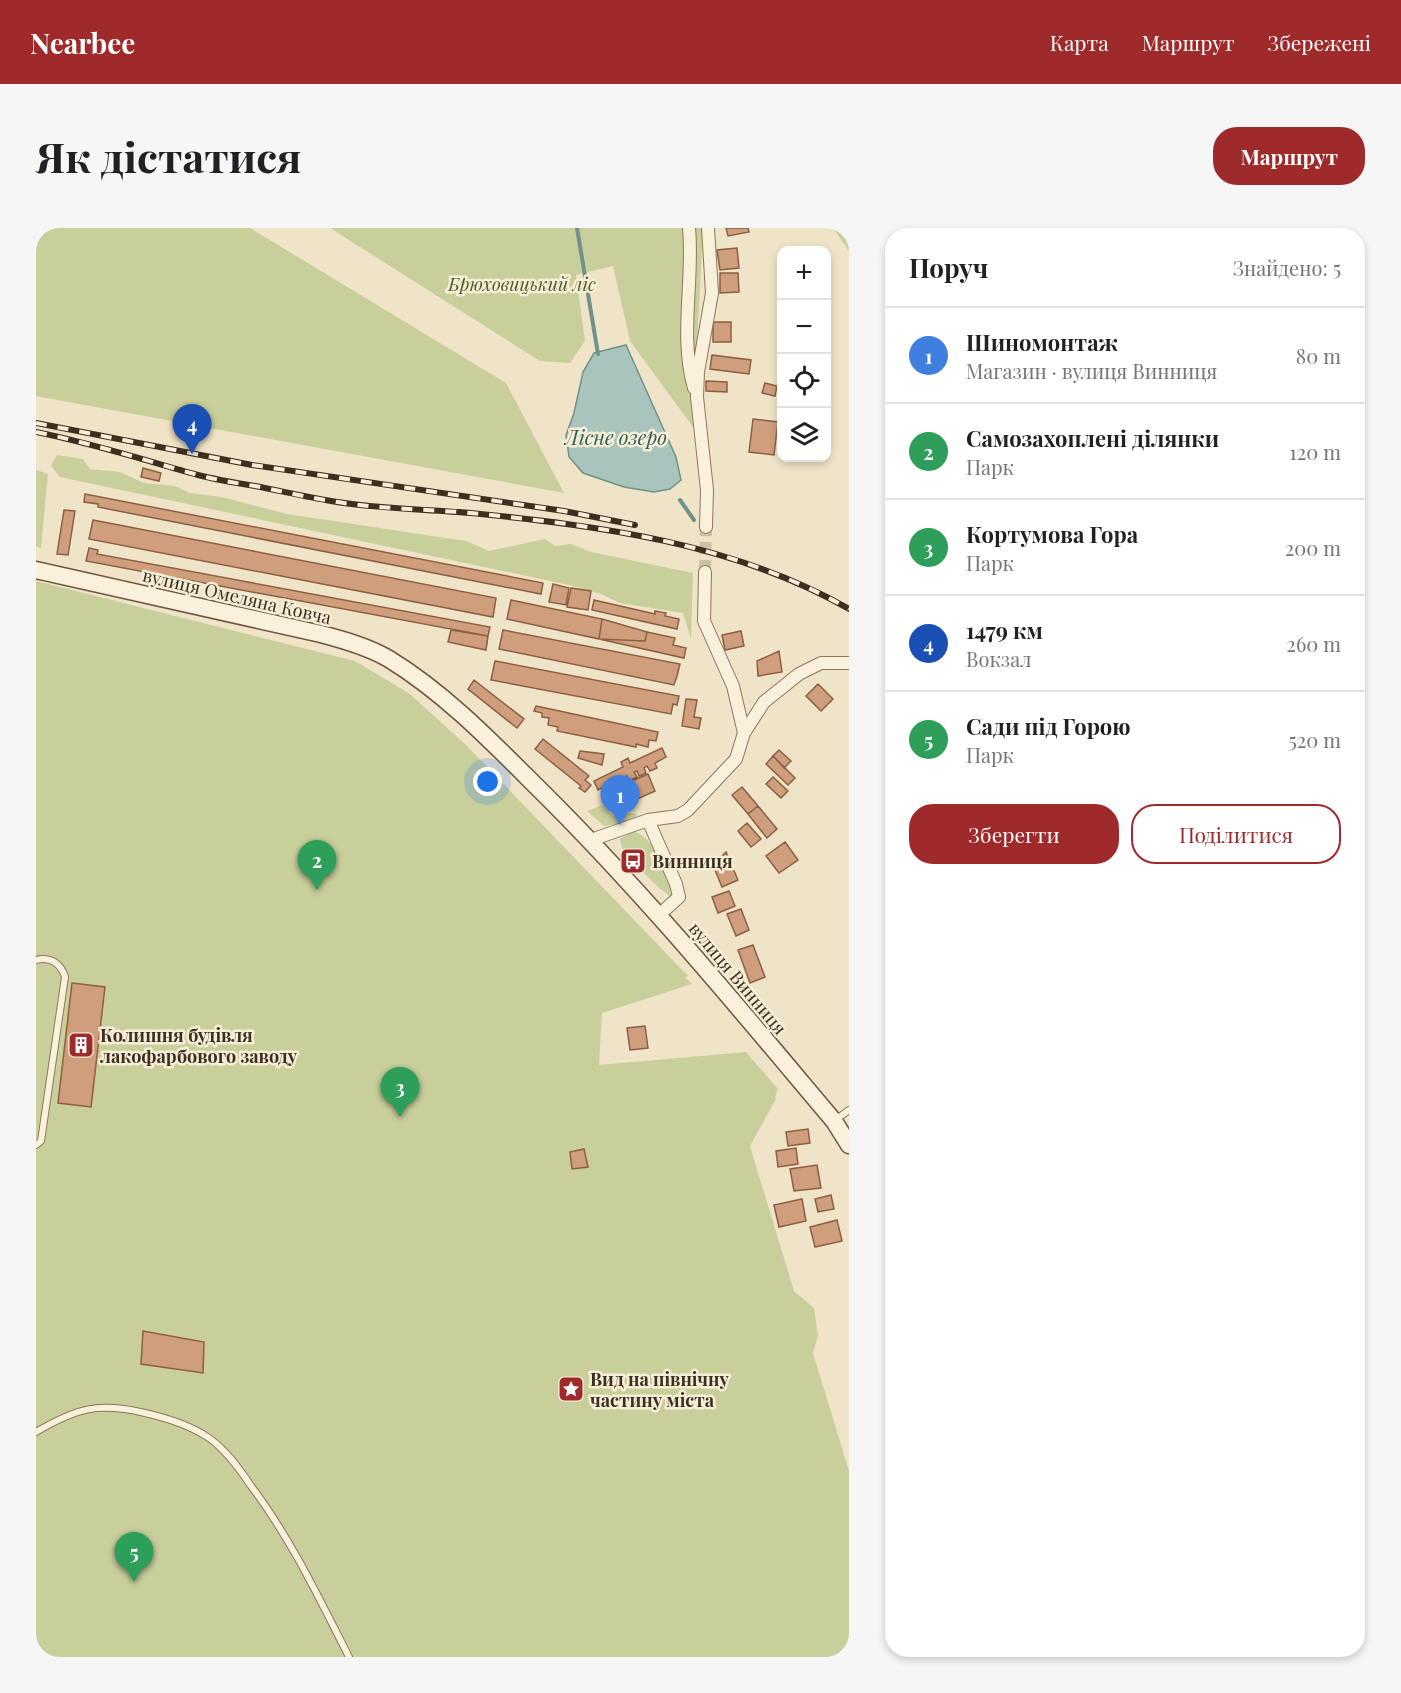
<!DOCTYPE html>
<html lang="uk">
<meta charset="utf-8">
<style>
body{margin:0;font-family:"Playfair Display",serif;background:#f6f6f6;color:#202124}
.controls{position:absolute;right:18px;top:18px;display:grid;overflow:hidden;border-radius:12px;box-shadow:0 3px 9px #0003}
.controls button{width:54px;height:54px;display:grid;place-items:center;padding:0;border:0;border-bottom:2px solid #e0e0e0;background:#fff;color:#202124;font:30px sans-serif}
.you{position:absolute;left:452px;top:554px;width:21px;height:21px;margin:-15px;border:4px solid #fff;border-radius:50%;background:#1a73e8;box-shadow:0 0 0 9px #1a73e833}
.badge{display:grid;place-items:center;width:39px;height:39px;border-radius:50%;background:#9e2a2b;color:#fff;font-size:20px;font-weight:700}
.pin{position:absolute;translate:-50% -50px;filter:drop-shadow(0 2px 3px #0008)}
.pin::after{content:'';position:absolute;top:32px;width:21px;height:18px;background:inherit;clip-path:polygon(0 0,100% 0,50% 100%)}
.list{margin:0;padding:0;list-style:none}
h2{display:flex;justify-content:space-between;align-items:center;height:78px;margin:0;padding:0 24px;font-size:26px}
h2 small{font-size:20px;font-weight:400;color:#757577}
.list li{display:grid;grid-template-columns:39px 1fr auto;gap:18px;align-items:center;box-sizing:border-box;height:96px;padding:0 24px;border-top:2px solid #e0e0e0}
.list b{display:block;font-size:22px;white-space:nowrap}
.list p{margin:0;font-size:20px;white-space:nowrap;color:#757577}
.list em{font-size:20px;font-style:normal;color:#757577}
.actions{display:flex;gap:12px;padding:18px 24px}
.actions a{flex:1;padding:14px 0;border:2px solid #9e2a2b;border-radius:24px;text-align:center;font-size:21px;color:#9e2a2b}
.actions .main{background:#9e2a2b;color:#fff}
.icon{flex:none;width:33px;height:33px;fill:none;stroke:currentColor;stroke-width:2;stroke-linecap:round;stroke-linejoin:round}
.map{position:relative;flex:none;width:813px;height:1429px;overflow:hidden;border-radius:24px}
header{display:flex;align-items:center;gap:36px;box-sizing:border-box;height:84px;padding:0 30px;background:#9e2a2b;color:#fff}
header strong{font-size:28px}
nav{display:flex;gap:33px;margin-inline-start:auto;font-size:21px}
.intro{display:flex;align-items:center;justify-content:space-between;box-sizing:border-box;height:144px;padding:0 36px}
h1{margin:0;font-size:42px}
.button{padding:15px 27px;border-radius:24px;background:#9e2a2b;color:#fff;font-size:21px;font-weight:700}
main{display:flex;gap:36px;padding:0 36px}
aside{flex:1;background:#fff;border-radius:24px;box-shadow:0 3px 9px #0003}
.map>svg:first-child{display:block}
</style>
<header>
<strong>Nearbee</strong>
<nav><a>Карта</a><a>Маршрут</a><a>Збережені</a></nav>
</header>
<div class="intro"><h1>Як дістатися</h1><a class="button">Маршрут</a></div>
<main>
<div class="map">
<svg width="813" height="1429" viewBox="0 0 813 1429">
<rect width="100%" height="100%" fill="#f0e4c8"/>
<path fill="#c9cf9b" d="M 0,0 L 214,0 L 470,155 L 528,265 L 0,168 Z
M 294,0 L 667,0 L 657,199 L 594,113 L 577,38 L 540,47 L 549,113 L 534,135 L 504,133 Z
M 797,0 L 813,0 L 813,23 Z
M 21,227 L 47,231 L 54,241 L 84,244 L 108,255 L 139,258 L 154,265 L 186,269 L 251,286 L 430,313 L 453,323 L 509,311 L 519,318 L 535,316 L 555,324 L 657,345 L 655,411 L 647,385 L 584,375 L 565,366 L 533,357 L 24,249 L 15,238 Z
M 0,242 L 12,246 L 5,320 L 0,318 Z
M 0,353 L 319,433 L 374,466 L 430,517 L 652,748 L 649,749 L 656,756 L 566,785 L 563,837 L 710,824 L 742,861 L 739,869 L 740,871 L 714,918 L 758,1063 L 778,1080 L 782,1108 L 777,1125 L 813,1243 L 813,1429 L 0,1429 Z
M 566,577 L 577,588 L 597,585 L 601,586 L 600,589 L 591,594 L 568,598 L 551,583 Z
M 598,603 C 620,612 629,642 638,662 L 635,669 L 623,660 L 587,624 L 584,611 Z"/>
<path fill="#a9c4bc" stroke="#6f938a" stroke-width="1.5" d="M 590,117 L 640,229 L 645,252 L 634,261 L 618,264 L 588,259 L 547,245 L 533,229 L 530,207 L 538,185 L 547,144 L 558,125 Z"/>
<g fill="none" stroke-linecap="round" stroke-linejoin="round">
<path stroke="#6f938a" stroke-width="4" d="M 541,0 L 562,126
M 644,272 L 658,292"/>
</g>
<path fill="#cf9f7d" stroke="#8d5f41" stroke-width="1.5" d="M 690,0 L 712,0 L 713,4 L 692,8 Z
M 701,20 L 703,40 L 684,42 L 681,22 Z
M 684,45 L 702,45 L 703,64 L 684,65 Z
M 677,94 L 695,94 L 695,114 L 677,114 Z
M 676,127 L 715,132 L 713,146 L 674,141 Z
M 670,153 L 691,154 L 691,164 L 670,163 Z
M 729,155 L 741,158 L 739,168 L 726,165 Z
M 717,191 L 742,194 L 738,227 L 713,224 Z
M 107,240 L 125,245 L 123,253 L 105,249 Z
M 49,266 L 507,355 L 505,366 L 62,279 L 62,276 L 48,274 Z
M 28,282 L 39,283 L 32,327 L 21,326 Z
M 57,292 L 460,370 L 457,389 L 53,311 Z
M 53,320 L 62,322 L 61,326 L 454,399 L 452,408 L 50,333 Z
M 517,356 L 533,360 L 530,377 L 513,374 Z
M 535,360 L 555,363 L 552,382 L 531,379 Z
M 475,372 L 566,391 L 563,411 L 471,391 Z
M 558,372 L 619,386 L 619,383 L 630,385 L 629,388 L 643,391 L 641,401 L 556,382 Z
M 566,391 L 611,404 L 609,413 L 563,411 Z
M 415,402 L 452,408 L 450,422 L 412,414 Z
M 467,402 L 644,436 L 641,448 L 638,457 L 463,421 Z
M 705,403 L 708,418 L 689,422 L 686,407 Z
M 611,404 L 639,410 L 637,417 L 650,420 L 648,430 L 563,411 L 609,413 Z
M 743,423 L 746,444 L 722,448 L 721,433 Z
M 459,433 L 643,468 L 641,477 L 637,476 L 635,486 L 455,452 Z
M 438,452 L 488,491 L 481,500 L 432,461 Z
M 782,456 L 797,471 L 785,483 L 770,468 Z
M 650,471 L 661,472 L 658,489 L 665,490 L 663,501 L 646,498 Z
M 500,478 L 622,504 L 620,513 L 613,512 L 612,519 L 600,516 L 600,519 L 521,503 L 522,499 L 512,497 L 513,490 L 506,489 L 506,485 L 498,483 Z
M 507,511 L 553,548 L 549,552 L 555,557 L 549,564 L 543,560 L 545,558 L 499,521 Z
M 626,520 L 630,529 L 619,535 L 621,540 L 614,543 L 611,538 L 608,540 L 610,545 L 603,548 L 601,543 L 598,544 L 601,549 L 593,553 L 591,548 L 589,549 L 591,553 L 581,558 L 579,553 L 562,562 L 558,553 L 587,539 L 585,534 L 592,530 L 594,535 Z
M 743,522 L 755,533 L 748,540 L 737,528 Z
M 544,523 L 568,526 L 566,537 L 542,530 Z
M 737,528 L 759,550 L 752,557 L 730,536 Z
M 612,546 L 619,563 L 597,573 L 578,565 L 577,561 Z
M 737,549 L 752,563 L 745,570 L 730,556 Z
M 706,559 L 722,578 L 712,586 L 696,567 Z
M 722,578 L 741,601 L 731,610 L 712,586 Z
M 711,595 L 725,611 L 715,619 L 702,603 Z
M 749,614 L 762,632 L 743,645 L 730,628 Z
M 690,624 L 702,652 L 686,659 L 677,637 Z
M 693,663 L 699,678 L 682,685 L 676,669 Z
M 705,681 L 713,702 L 700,708 L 691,686 Z
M 717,717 L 729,749 L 714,755 L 702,722 Z
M 36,755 L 69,759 L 55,879 L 22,875 Z
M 609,798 L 612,820 L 594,822 L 591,800 Z
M 772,901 L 774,915 L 752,918 L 750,904 Z
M 760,920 L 762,936 L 742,939 L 740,923 Z
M 548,921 L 552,939 L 536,941 L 534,924 Z
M 781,937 L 785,960 L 758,963 L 754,941 Z
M 795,967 L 798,981 L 782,984 L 779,971 Z
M 766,971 L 770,993 L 743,999 L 738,977 Z
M 801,992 L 806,1013 L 779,1019 L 774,999 Z
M 107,1103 L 168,1114 L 167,1145 L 105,1136 Z"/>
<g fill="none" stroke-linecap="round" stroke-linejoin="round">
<path stroke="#ccc0a6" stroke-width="12" stroke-dasharray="12 6" stroke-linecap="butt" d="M 669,344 L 670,299"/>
<g stroke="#8d765c" stroke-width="8">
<path id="service" d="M 0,732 C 15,728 25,736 29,749 L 5,913 L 0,917
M 798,893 L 813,882
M 0,1204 C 41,1180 62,1174 109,1185 C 131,1190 154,1197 173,1210 C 190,1222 203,1240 215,1258 C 255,1311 283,1370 313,1429"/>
</g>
<g stroke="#8d765c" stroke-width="14">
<path id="minor" d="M 653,0 C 658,53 643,108 658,160
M 670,299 L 671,262 L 661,169 L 662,144 L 676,65 L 672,0
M 669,344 L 668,393 L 697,458 L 708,505
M 612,592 L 640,656 L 643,669 L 623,687
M 555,612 L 612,592 L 642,588 L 652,582 L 700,531 L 708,505 L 728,474 L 763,446 L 785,435 L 813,435"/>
</g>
<g stroke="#6f573f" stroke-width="19">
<path id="secondary" d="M 0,342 L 285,406 C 308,412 333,419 353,431 C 407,464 453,511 497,555 C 605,661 701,778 798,893 L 813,917"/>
</g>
<use href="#service" stroke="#faf1dc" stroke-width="6"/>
<use href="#minor" stroke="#faf1dc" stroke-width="12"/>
<use href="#secondary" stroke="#faf1dc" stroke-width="16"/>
<g stroke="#3d2e20" stroke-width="6">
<path id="rail" d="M 0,195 L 216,237 L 528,283 L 599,297
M 0,204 C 55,215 108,232 162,247 C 181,252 200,255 219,258 C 245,263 270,269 295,273 C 341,281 388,281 435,285 C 564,298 698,315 813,381"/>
</g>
<use href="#rail" stroke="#f7eed8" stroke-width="4" stroke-dasharray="11" stroke-linecap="butt"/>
</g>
<defs>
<g id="bus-square" transform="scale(1.35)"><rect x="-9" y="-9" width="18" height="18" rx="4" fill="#9e2a2b" stroke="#f7eed8"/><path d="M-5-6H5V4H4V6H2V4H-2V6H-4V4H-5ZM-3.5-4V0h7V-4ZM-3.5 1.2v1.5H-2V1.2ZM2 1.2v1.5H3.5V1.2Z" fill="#fff"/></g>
<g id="building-square" transform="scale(1.35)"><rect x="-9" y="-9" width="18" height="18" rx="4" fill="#9e2a2b" stroke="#f7eed8"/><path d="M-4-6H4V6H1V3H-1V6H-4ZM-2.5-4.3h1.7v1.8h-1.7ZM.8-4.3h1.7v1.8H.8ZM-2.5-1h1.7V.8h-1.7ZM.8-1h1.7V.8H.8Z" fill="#fff"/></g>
<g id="sight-square" transform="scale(1.35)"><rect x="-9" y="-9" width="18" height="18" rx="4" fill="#9e2a2b" stroke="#f7eed8"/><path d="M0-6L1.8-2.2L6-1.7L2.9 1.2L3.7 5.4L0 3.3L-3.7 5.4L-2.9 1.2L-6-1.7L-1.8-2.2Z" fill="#fff"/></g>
</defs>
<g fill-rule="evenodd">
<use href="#bus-square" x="597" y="633"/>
<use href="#building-square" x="45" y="817"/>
<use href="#sight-square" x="535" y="1161"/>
</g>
<g text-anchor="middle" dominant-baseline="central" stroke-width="5" stroke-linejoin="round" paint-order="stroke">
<g font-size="18" font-style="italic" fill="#4d5a26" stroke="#f7eed8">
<text x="486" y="56">Брюховицький ліс</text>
</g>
<g font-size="18" fill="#3d2e20" stroke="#f7eed8">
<text transform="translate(201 368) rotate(13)">вулиця Омеляна Ковча</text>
<text transform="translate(702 750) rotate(50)">вулиця Винниця</text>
</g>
<g font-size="18" font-weight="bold" fill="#3d2e20" stroke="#f7eed8" text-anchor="start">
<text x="616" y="633">Винниця</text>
<text x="64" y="807">Колишня будівля<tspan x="64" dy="21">лакофарбового заводу</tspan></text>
<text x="554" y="1151">Вид на північну<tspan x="554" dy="21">частину міста</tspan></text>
</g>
<g font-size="20" font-style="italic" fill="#2f5d5a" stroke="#f7eed8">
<text x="580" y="208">Лісне озеро</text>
</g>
</g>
</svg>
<div class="controls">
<button>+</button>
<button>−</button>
<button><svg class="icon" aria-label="locate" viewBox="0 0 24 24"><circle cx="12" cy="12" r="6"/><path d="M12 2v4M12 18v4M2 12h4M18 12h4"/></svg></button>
<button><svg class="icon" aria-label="layers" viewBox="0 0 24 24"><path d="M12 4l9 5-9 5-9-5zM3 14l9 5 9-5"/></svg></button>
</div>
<div class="you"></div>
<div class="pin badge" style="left:584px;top:597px;background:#3f7fe0">1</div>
<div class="pin badge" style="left:281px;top:662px;background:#2e9e5b">2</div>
<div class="pin badge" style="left:364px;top:889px;background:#2e9e5b">3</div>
<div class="pin badge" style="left:156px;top:226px;background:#1a4fb4">4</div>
<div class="pin badge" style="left:98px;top:1354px;background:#2e9e5b">5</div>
</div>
<aside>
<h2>Поруч<small>Знайдено: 5</small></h2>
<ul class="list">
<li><span class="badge" style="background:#3f7fe0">1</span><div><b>Шиномонтаж</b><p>Магазин · вулиця Винниця</p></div><em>80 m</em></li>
<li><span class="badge" style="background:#2e9e5b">2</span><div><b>Самозахоплені ділянки</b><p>Парк</p></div><em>120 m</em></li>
<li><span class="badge" style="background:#2e9e5b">3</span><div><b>Кортумова Гора</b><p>Парк</p></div><em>200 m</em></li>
<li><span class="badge" style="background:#1a4fb4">4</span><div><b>1479 км</b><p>Вокзал</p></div><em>260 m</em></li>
<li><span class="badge" style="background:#2e9e5b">5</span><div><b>Сади під Горою</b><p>Парк</p></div><em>520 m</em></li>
</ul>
<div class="actions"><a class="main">Зберегти</a><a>Поділитися</a></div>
</aside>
</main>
